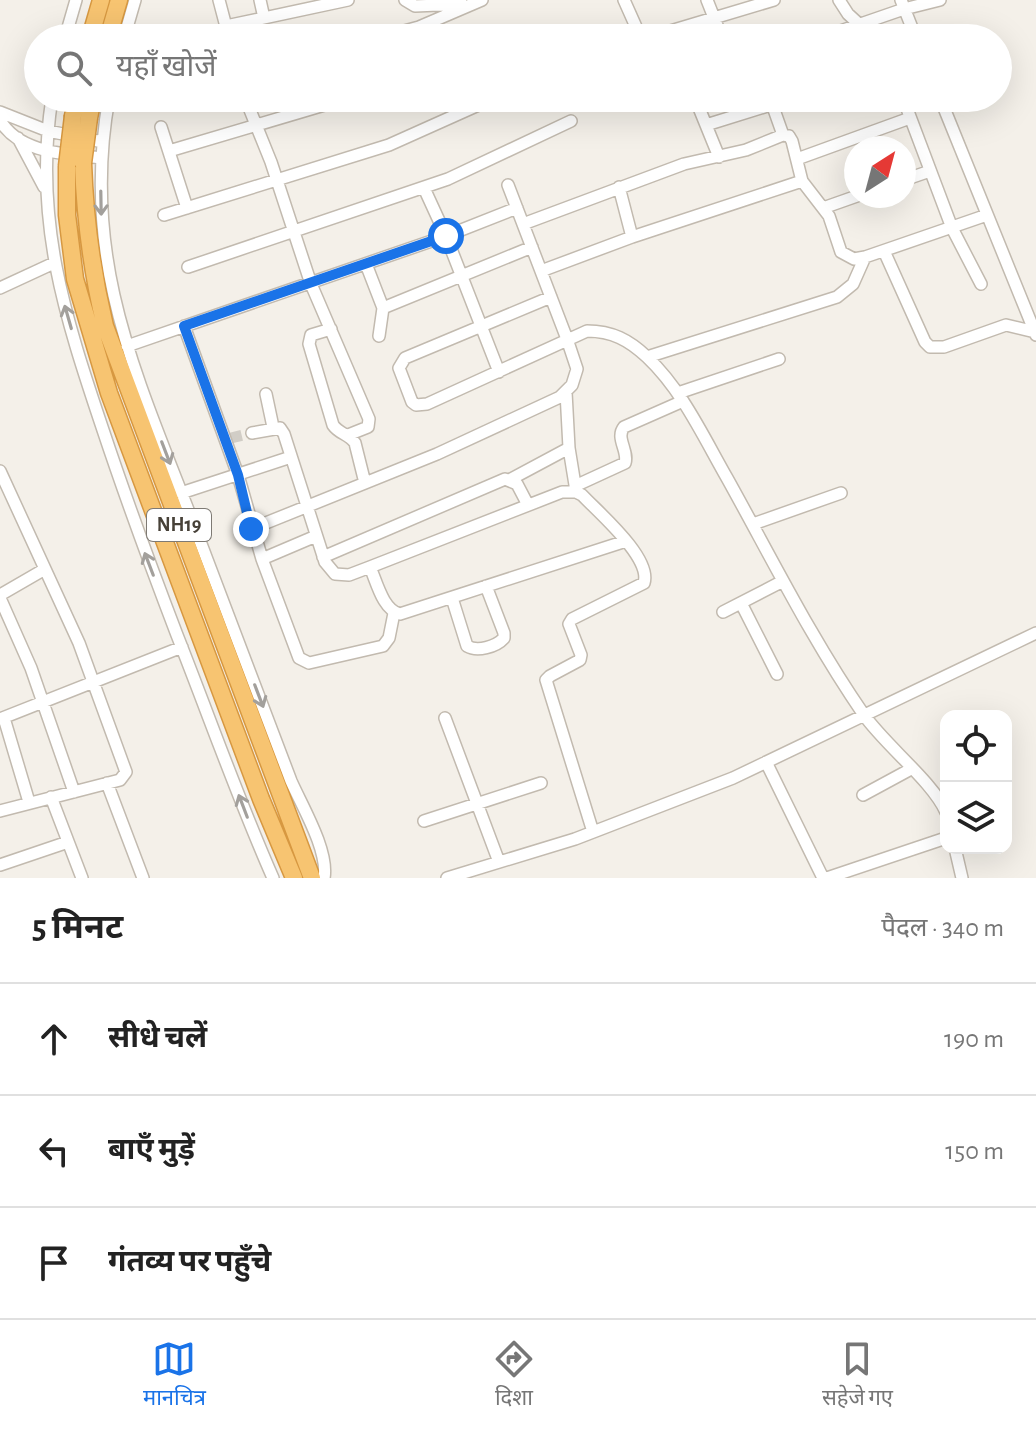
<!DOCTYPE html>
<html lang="hi">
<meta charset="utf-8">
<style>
body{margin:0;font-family:"Alegreya Sans","Noto Sans Devanagari",sans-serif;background:#f2f2f2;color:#222}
.controls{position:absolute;right:24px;bottom:24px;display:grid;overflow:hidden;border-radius:16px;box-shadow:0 8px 32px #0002}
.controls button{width:72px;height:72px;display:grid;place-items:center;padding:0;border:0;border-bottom:2px solid #e0e0e0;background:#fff;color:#222;font:40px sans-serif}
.compass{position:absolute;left:844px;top:136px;width:72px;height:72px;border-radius:50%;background:#fff;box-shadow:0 8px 32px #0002;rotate:36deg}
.stop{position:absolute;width:24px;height:24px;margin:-18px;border:6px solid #1a73e8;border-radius:50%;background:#fff}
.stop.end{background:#1a73e8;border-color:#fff;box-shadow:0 2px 8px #0008}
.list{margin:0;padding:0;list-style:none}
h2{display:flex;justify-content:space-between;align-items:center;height:104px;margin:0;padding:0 32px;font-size:34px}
h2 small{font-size:26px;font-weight:400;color:#767676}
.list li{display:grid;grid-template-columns:52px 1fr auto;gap:24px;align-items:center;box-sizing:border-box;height:112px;padding:0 32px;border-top:2px solid #e0e0e0}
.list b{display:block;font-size:30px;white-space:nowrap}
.list em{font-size:26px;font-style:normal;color:#767676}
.icon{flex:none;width:44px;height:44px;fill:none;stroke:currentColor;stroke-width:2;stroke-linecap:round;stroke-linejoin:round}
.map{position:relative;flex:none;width:1036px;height:878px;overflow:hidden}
.search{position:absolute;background:#fff;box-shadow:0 8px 32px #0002;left:24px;right:24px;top:24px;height:88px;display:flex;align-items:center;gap:20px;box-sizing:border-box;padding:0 28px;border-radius:44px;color:#767676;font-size:30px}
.sheet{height:440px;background:#fff}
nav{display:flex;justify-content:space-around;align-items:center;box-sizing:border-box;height:112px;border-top:2px solid #e0e0e0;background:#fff;font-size:22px;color:#767676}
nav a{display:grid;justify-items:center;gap:4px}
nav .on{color:#1a73e8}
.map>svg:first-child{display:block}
</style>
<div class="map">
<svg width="1036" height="878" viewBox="0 0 1036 878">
<rect width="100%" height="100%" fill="#f4f0e9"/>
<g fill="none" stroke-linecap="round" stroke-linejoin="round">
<path stroke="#d1cdc6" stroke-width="11" stroke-dasharray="11 5.5" stroke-linecap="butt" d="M 231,438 L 252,433"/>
<g stroke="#c2baaf" stroke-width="14">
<path id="minor" d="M 219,0 L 229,38
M 260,0 L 264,18
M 405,0 L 415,6 L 462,4
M 624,0 L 641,38
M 707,0 L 722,38
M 839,0 L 848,14 L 874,38
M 901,0 L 916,38
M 226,26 L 348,0
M 65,38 L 76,0
M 124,38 L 135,0
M 378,38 L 419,27 L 482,0
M 647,38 L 774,0
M 820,38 L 904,9 L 940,0
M 52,98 C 33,219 65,317 103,430 C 126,499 151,567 177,635 C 209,716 238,799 273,878
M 109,98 C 80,258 136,375 192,520 C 225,607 258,694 291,781 C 302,806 329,851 324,878
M 695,98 L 719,157
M 903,98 L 952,228 L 981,284
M 940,98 L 1036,335
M 772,104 L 783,135
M 250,110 L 271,162 L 311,284 L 369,419 L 368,427 L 348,435
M 0,112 L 48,131 L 103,142
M 0,120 C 19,154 68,154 101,158
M 706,125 L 793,98
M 161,127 L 187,208
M 18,138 L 44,187
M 169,151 L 348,98
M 797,159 L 910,118
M 904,180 L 930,171
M 619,187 L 632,237
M 424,188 L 446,236 L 499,372
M 823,208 L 857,196
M 164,215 L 389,145 L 494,98
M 523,224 L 684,164 L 746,150 L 783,135 L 789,136 L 792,141 L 802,181 L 829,216 L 841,252 L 854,259 L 865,257 L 987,215
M 884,251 L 925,342 L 930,347 L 944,347 L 1006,325 L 1035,332
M 366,264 L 383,308 L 379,336
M 188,267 L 448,179 L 571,121
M 541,271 L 632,237 L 802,181
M 0,288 L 54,263
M 551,297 L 405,358 L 399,368 L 412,402 L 416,405 L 427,404 L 587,331 C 612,331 629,340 647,357 C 682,390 703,436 727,478 C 771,557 812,640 864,715 C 886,746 932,781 946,812
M 383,308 L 532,247
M 184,326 L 238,475 L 262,559 L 299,658 L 309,663 L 383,646 L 389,638 L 394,613
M 331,329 L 311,335 L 309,344 L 333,425 C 339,434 349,434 355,443 L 365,483
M 127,346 L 446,236 L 517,208
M 647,357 L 837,297 L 853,284 L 865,257
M 566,392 L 569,448 L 576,491
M 678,393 L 779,359
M 266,394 L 273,427
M 252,433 L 280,428 L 284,434 L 325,562 L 335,574 L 349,575 L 370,567 L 562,492 L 576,492 L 582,495 C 599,513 652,558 644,583 L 572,619 L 569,624 L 581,655 L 580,660 L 550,676 L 546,680 L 593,832
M 0,471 L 79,643 L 126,772 L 120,780 L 0,811
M 511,479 L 569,448
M 575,486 L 625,463 C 629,451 615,438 624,427 L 683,401
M 181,493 L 291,457
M 753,524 L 841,493
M 251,529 L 437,454 L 560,397 L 572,385 L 577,369 L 567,339 L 508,185
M 323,557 L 505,479 L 517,484 L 528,505
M 262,559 L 316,536
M 370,567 C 377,583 383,610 400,614 L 626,541
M 0,595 L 45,569
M 0,598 L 31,668 L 74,792
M 452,598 L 467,646 C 477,652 496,647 504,638 L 504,633 L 486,586
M 741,603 L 777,674
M 723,612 L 783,581
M 4,718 L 29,802
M 445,718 L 499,862
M 0,719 L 182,647
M 766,762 L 823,878
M 107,783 L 143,878
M 863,795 L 911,769
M 51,797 L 82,878
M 424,821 L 541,783
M 955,848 L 962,878
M 0,865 L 68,842
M 447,878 L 575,839 L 733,778 L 1036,633
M 827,878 L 946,838"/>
</g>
<g stroke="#d79841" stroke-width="19">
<path id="highway" d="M 90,38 L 101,0
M 108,38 L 119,0
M 73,116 L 77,98
M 89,118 L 93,98
M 83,163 C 85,219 92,272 105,326 L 312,878
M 67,166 L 67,215 L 75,279 L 109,393 L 261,799 L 294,878"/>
</g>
<use href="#minor" stroke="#fff" stroke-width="11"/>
<use href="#highway" stroke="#f7c471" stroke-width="16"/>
<g stroke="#d79841" stroke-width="19" stroke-linecap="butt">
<path id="highway-bridge" d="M 83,163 L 89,118
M 67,166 L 73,116"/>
</g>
<use href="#highway-bridge" stroke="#f7c471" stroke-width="16"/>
</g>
<defs><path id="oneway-shaft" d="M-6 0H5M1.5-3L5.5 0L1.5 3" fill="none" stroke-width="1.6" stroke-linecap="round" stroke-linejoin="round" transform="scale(2)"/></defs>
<g stroke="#a3a09c">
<use href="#oneway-shaft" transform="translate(101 203) rotate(89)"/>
<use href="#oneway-shaft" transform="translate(68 317) rotate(-106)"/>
<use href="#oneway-shaft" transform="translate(166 453) rotate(69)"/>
<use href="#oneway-shaft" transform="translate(149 564) rotate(-111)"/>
<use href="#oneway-shaft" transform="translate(259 696) rotate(69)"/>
<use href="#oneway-shaft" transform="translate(243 806) rotate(-111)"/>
</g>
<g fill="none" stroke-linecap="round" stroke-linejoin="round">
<path stroke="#1a73e8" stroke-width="10" d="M 251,529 L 238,475 L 184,326 L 446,236"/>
</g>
<g text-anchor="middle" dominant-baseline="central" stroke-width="7" stroke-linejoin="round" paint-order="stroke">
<rect fill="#fff" stroke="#7e7a74" stroke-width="2" x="147" y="509" width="64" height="32" rx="6"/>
<g font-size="20" font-weight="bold" fill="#474138">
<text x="179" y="525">NH19</text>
</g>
</g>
</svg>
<div class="controls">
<button><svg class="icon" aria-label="locate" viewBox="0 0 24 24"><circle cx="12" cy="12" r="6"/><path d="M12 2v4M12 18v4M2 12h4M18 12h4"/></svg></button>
<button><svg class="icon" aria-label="layers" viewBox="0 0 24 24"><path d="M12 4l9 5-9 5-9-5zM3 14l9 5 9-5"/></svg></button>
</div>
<svg class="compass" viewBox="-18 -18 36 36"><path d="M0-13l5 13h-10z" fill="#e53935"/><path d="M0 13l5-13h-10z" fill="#767676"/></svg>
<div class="stop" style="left:446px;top:236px"></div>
<div class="stop end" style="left:251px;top:529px"></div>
<div class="search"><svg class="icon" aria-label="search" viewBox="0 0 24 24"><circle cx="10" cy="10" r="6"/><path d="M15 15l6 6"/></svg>यहाँ खोजें</div>
</div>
<section class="sheet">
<h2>5 मिनट<small>पैदल · 340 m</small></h2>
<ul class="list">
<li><svg class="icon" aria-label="ahead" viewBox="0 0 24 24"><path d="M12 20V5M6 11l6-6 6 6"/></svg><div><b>सीधे चलें</b></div><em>190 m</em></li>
<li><svg class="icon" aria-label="left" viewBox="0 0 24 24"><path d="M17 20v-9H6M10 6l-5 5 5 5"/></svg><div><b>बाएँ मुड़ें</b></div><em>150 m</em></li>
<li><svg class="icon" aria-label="arrive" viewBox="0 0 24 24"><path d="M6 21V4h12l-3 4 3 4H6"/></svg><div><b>गंतव्य पर पहुँचे</b></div></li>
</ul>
</section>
<nav>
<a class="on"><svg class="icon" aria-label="map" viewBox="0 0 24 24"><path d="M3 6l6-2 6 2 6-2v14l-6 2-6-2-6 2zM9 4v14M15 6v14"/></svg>मानचित्र</a>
<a><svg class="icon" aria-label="directions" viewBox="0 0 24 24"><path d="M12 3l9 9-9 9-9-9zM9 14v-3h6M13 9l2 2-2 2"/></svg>दिशा</a>
<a><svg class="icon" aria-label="saved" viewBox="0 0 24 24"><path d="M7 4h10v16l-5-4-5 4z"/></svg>सहेजे गए</a>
</nav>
